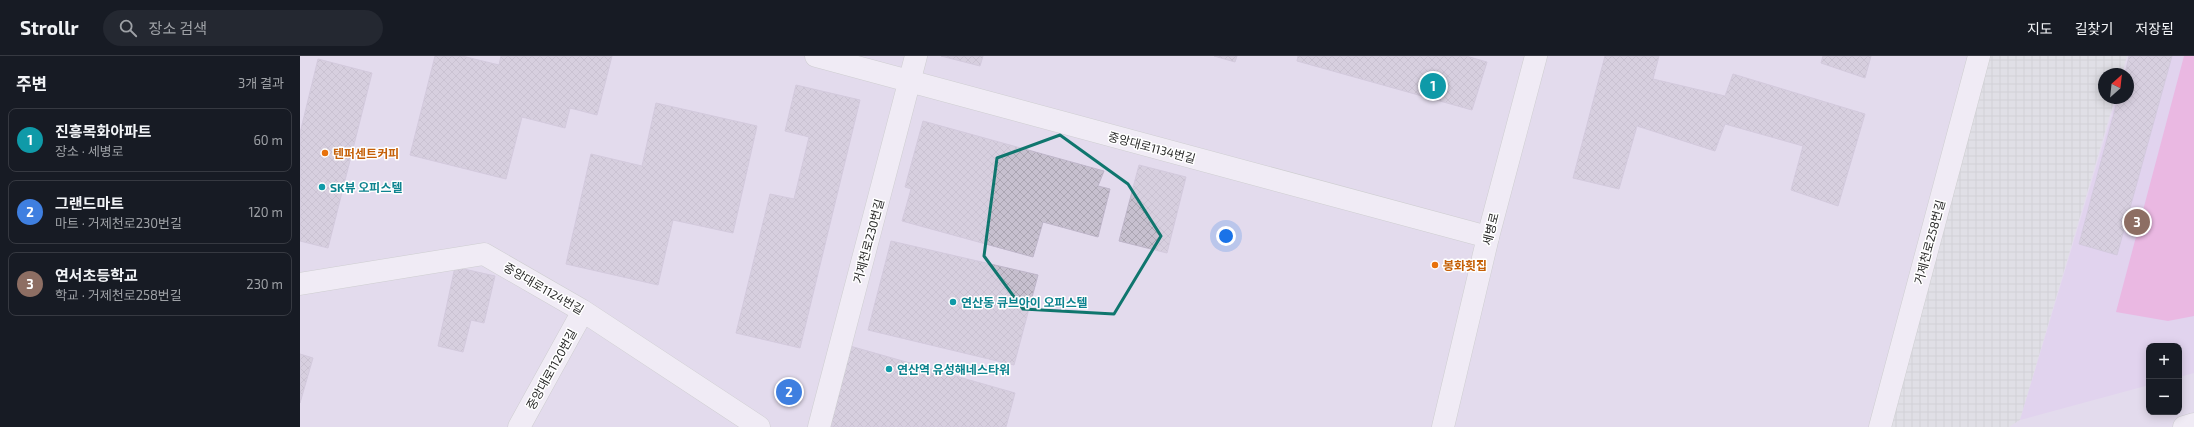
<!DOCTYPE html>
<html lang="ko">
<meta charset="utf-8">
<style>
body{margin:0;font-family:"Exo 2","Noto Sans KR",sans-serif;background:#242831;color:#f1f3f6}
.controls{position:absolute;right:12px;bottom:12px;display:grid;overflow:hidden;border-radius:8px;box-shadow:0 2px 10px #0003}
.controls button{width:36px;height:36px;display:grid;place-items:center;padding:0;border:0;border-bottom:1px solid #363941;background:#171b24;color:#f1f3f6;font:20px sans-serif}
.compass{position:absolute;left:1798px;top:12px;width:36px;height:36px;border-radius:50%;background:#171b24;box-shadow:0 2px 10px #0003;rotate:27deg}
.you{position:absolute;left:926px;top:180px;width:14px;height:14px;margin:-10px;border:3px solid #fff;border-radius:50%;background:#1a73e8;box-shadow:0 0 0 6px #1a73e833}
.badge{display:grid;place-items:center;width:26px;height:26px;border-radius:50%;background:#ea580c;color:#fff;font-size:13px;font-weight:700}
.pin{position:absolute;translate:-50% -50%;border:2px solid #fff;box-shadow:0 1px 4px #0006}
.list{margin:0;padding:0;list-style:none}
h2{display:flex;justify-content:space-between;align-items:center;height:52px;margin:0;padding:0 16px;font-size:17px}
h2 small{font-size:13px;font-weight:400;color:#9ea1a6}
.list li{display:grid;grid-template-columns:26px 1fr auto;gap:12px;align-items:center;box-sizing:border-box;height:64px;margin:0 8px 8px;padding:0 8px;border:1px solid #363941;border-radius:8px}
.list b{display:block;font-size:15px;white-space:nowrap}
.list p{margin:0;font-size:13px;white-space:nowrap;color:#9ea1a6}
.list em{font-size:13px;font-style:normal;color:#9ea1a6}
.icon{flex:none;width:22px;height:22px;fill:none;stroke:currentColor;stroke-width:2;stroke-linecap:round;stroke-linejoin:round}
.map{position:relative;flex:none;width:1894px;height:371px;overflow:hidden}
header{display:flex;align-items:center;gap:24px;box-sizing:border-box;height:56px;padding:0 20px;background:#171b24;border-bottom:1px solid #363941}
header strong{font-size:19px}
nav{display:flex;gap:22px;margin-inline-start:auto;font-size:14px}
.search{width:280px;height:36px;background:#242831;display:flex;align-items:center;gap:10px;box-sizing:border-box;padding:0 14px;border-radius:22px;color:#9ea1a6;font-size:15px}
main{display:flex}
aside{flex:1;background:#171b24}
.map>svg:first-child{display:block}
</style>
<header>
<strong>Strollr</strong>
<div class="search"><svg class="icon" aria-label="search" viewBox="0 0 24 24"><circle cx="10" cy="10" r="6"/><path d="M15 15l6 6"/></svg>장소 검색</div>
<nav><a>지도</a><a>길찾기</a><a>저장됨</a></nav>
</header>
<main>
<aside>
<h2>주변<small>3개 결과</small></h2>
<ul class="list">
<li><span class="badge" style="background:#0f9aa8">1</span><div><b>진흥목화아파트</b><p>장소 · 세병로</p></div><em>60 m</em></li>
<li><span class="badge" style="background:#3f7fe0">2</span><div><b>그랜드마트</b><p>마트 · 거제천로230번길</p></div><em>120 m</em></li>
<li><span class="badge" style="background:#8d6e63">3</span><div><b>연서초등학교</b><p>학교 · 거제천로258번길</p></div><em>230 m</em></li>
</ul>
</aside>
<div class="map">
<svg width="1894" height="371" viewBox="0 0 1894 371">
<defs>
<pattern id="industrial-grid" width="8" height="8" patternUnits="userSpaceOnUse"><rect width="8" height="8" fill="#dce5dd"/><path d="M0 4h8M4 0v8" fill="none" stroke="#bdc5be"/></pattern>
<pattern id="building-cross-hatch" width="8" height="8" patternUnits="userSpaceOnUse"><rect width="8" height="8" fill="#c7c0cf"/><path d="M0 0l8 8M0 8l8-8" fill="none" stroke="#aba5b2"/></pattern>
</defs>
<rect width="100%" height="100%" fill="#e3dbed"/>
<path fill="url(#industrial-grid)" d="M 1687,0 L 1827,0 L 1822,18 L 1804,18 L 1804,42 L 1815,42 L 1720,364 L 1709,371 L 1591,371 Z"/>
<path fill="#ddc9f0" d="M 1830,0 L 1894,0 L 1894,317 L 1879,321 L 1879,290 L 1849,290 L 1849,329 L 1720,364 L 1817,42 L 1828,42 L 1828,18 L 1824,18 Z"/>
<path fill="#f18ed6" d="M 1884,0 L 1894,0 L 1894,260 L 1868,265 L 1816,256 Z"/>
<path fill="url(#building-cross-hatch)" stroke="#beb5c9" d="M 135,0 L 162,0 L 199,9 L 201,0 L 312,0 L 297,59 L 270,52 L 265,72 L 222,61 L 206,123 L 110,99 Z
M 641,0 L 683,0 L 680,10 Z
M 914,0 L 937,0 L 935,6 Z
M 998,0 L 1166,0 L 1187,6 L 1172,54 L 997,5 Z
M 1305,0 L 1359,0 L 1353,23 L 1425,40 L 1433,18 L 1565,58 L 1538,150 L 1491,134 L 1503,90 L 1425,68 L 1415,95 L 1337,70 L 1319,133 L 1273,122 Z
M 1523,0 L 1571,0 L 1565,22 L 1521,7 Z
M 1829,0 L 1872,0 L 1817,199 L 1779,188 L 1818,42 L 1828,42 L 1828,18 L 1825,18 Z
M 18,3 L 72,17 L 28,192 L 0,185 L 0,77 Z
M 496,29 L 560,44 L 500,292 L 436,277 L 470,138 L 494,143 L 509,81 L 485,75 Z
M 356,47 L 457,70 L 433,177 L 373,164 L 358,229 L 266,208 L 291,98 L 342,110 Z
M 623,65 L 804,115 L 798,130 L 810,133 L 798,181 L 743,166 L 733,201 L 602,165 L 611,133 L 605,131 Z
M 839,109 L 886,121 L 867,197 L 819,185 Z
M 591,185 L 738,219 L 714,309 L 568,274 Z
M 155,211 L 195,220 L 184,267 L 171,264 L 163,296 L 138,290 Z
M 550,290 L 715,337 L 706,371 L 530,371 Z
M 0,298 L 13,302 L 0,347 Z"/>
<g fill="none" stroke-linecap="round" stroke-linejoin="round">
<g stroke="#b4bfaf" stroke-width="23">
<path id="street" d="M 516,0 L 1188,181
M 0,228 L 184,198 L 283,255 L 459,371
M 219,371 L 283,255
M 519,371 L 616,0
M 1580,371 L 1679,0"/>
</g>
<g stroke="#b4bfaf" stroke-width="23">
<path id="secondary" d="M 1143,371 L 1188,181 L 1236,0
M 1884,371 L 1894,368"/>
</g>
<use href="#street" stroke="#fff" stroke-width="22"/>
<use href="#secondary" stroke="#fff" stroke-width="22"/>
</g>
<path d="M0 0H1894V371H0ZM 760,79 L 828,128 L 861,180 L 814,258 L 723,253 L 684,200 L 697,102 Z" fill="#e3dbed" fill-opacity=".55" fill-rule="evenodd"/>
<path fill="none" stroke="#0f766e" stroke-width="3" stroke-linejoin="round" d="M 760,79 L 828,128 L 861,180 L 814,258 L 723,253 L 684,200 L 697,102 Z"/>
<g fill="#e8710a" stroke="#fff" stroke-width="1.5">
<circle cx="25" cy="97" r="4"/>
<circle cx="1135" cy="209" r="4"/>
</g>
<g fill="#0f9aa8" stroke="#fff" stroke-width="1.5">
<circle cx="22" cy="131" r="4"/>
<circle cx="653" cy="246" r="4"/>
<circle cx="589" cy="313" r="4"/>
</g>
<g text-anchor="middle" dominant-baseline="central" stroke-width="3" stroke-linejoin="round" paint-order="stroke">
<g font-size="12" fill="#2a2a2a" stroke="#fff">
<text transform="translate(852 91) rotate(15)">중앙대로1134번길</text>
<text transform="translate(1190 173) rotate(-76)">세병로</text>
<text transform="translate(568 185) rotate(-75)">거제천로230번길</text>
<text transform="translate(1629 186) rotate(-75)">거제천로258번길</text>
<text transform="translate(244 232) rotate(30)">중앙대로1124번길</text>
<text transform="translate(251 313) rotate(-61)">중앙대로1120번길</text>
</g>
<g font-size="12" font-weight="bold" fill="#c56008" stroke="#fff" text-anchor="start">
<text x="33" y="97">텐퍼센트커피</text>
<text x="1143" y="209">봉화횟집</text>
</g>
<g font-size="12" font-weight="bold" fill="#0d838f" stroke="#fff" text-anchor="start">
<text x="30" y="131">SK뷰 오피스텔</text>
<text x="661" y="246">연산동 큐브아이 오피스텔</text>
<text x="597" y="313">연산역 유성해네스타워</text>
</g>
</g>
</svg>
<div class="controls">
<button>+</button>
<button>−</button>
</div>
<svg class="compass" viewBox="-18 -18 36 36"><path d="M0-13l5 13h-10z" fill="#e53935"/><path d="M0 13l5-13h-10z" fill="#9ea1a6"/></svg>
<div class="you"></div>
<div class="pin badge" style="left:1133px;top:30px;background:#0f9aa8">1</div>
<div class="pin badge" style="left:489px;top:336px;background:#3f7fe0">2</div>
<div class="pin badge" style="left:1837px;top:166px;background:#8d6e63">3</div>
</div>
</main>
